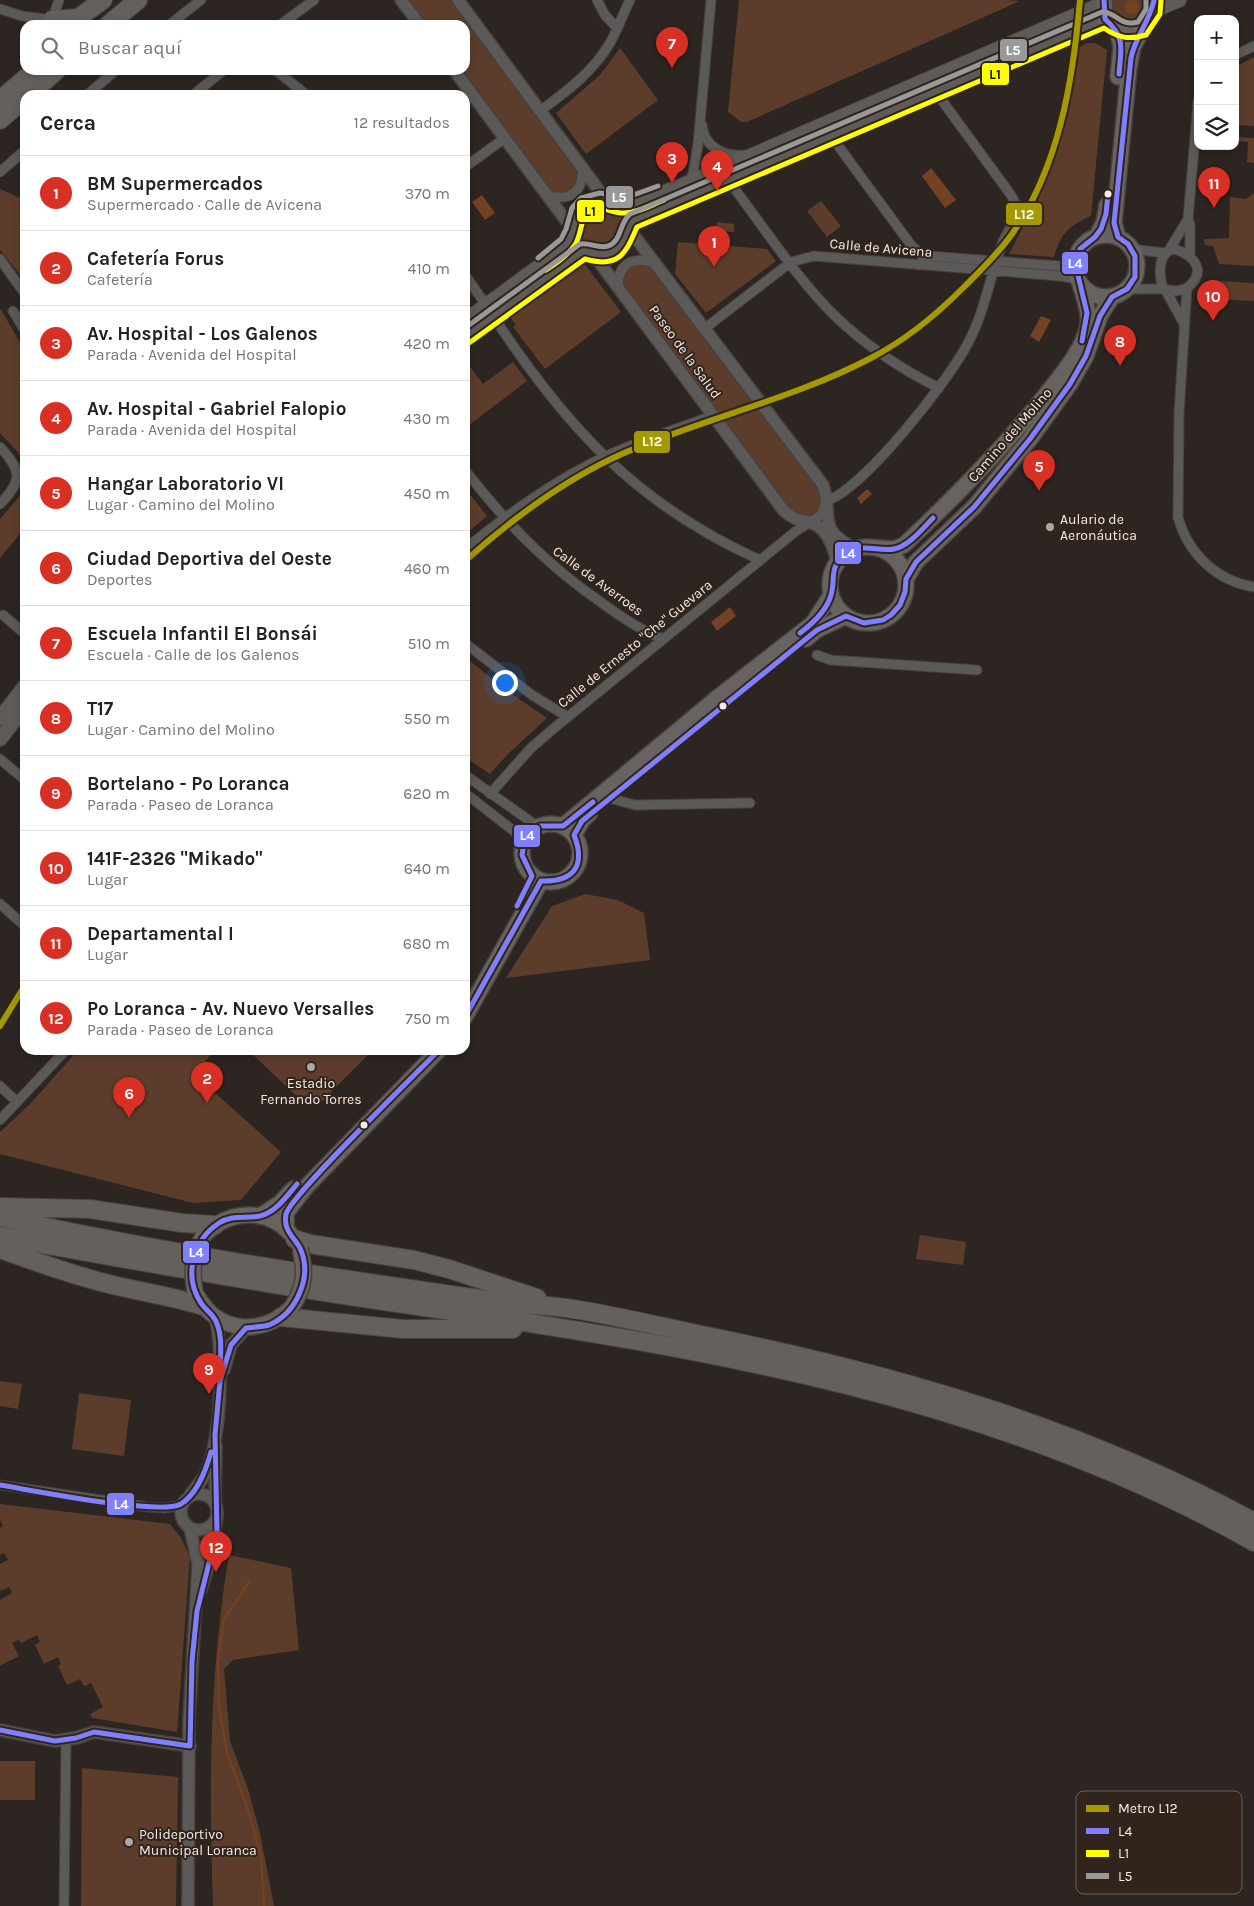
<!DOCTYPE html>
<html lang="es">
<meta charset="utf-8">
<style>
body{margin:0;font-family:Karla,sans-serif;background:#f2f2f2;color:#222}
.controls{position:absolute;right:15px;top:15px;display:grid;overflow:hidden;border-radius:10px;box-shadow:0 2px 8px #0003}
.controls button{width:45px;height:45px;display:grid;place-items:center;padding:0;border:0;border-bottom:1px solid #e0e0e0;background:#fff;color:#222;font:25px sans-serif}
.you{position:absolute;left:504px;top:682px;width:18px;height:18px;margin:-12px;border:4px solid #fff;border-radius:50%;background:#1a73e8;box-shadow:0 0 0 8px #1a73e833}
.badge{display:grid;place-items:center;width:32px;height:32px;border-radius:50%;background:#d93025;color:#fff;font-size:16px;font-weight:700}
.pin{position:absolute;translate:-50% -41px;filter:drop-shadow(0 1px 2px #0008)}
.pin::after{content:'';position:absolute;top:26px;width:18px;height:15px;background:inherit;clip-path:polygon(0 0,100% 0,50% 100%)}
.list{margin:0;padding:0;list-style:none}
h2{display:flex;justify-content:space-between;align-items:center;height:65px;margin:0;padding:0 20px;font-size:21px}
h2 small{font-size:16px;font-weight:400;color:#767676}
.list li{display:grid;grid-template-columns:32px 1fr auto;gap:15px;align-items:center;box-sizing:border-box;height:75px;padding:0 20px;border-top:1px solid #e0e0e0}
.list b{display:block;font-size:19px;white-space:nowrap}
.list p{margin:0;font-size:16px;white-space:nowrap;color:#767676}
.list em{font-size:16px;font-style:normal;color:#767676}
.icon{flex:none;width:28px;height:28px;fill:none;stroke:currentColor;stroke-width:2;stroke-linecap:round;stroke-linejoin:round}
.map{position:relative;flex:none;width:1254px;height:1906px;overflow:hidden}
.search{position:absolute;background:#fff;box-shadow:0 2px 8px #0003;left:20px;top:20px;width:450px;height:55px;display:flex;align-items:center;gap:12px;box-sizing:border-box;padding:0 18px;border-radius:15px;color:#767676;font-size:19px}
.panel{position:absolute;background:#fff;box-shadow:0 2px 8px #0003;left:20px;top:90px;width:450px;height:965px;border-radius:15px}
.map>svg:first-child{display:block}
</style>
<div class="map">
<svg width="1254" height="1906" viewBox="0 0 1254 1906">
<rect width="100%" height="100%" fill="#2c2521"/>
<path fill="#5c3d2b" d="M 407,0 L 454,0 L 578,168 L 579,183 L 570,193 L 552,193 L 459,70 L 465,70 L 465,25 L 426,25 Z
M 739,0 L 1006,0 L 1020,1 L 747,122 L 741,122 L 728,112 Z
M 1112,0 L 1146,0 L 1143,19 C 1124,31 1107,24 1112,0 Z
M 1087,43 L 1095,43 L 1107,50 L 1091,216 C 1069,226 1061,233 1054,257 L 1009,254 L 1034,206 L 1028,198 C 1051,151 1066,101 1074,50 Z
M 620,48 L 658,100 L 586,154 L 556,113 L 600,75 Z
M 1254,57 L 1254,126 L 1235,125 L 1235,67 Z
M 1235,137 L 1254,138 L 1254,163 L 1247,162 L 1248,142 L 1235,141 Z
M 0,189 L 25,200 L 25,281 L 0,250 Z
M 1254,193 L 1254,266 L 1219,264 L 1213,246 L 1205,245 L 1204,239 L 1229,238 L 1230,197 L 1246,199 Z
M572 228a28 28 0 1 1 56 0a28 28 0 1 1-56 0Z
M 821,201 L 841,226 L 827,237 L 807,211 Z
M 717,222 L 734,224 L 734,232 L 716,231 Z
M 678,242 L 767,249 L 776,261 L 706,313 L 675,274 Z
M 638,261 L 653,267 L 817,484 L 823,500 L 815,514 L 800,517 L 788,510 L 622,290 L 621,272 Z
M 583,262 L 621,312 L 545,369 L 513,327 L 516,325 L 510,317 Z
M 1218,281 L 1254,283 L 1254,301 L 1212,299 Z
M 0,308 L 25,351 L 25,460 L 0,433 Z
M 465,360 L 483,384 L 513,362 L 527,381 L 465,428 Z
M 465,488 L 487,516 L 465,535 Z
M 25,490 L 25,528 L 0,558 L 0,519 Z
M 465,657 L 506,690 L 547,718 L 508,754 L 490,774 L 465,757 Z
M 585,894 L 618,900 L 644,913 L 650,960 L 506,978 L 552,906 Z
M 78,1050 L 215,1050 L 194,1074 L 281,1152 L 241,1200 L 193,1203 L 0,1154 L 0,1132 L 31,1103 Z
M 248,1050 L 373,1050 L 318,1105 L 307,1106 Z
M 920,1235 L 966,1242 L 963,1265 L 916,1259 Z
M 0,1381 L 22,1384 L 18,1409 L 0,1406 Z
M 79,1393 L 131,1400 L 124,1456 L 72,1449 Z
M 0,1504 L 170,1524 L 181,1538 L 190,1557 L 177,1732 L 92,1718 L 90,1714 L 103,1707 L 91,1683 L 84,1686 L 80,1679 L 67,1685 L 58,1666 L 61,1664 L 58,1657 L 44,1664 L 35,1645 L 40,1642 L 37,1635 L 21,1643 L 19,1640 L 12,1643 L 19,1656 L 0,1666 L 0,1600 L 12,1593 L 9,1587 L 0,1591 L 0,1564 L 8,1560 L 4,1553 L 0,1555 L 0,1528 L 3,1526 L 0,1520 Z
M 229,1555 L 291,1568 L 299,1650 L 233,1660 L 224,1669 L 230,1741 L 248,1789 L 260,1833 L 274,1906 L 213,1906 C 209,1788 209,1672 229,1555 Z
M 0,1761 L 35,1761 L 35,1800 L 0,1800 Z
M 82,1768 L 178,1777 L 176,1906 L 81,1906 Z"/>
<path fill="#724222" d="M1125 7a7 7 0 1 1 14 0a7 7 0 1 1-14 0Z
M 931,168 L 956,200 L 945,208 L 922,176 Z
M 482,195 L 495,213 L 485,220 L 472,202 Z
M 1041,316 L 1051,320 L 1039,342 L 1030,336 Z
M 867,489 L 872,494 L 861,504 L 857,498 Z
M 730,607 L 736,616 L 717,631 L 711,622 Z"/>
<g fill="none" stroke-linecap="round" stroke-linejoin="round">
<path stroke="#724222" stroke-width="2.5" d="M 249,1582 L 224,1619 L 218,1661 L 219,1707 L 227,1753 L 246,1804 L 261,1855 L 264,1906"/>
<g stroke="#47423e" stroke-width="11">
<path id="minor" d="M 597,0 L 605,15 L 617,28
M 0,9 L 22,16 L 52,20 L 59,0
M 169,25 L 201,0
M 280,25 L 314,0
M 1235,55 L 1254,46
M 275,70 L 307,95
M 87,95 L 116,70
M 193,95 L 224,70
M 540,111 C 567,91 593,72 610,43 C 618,29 623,14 630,0
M 702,125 C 704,147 724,157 745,155
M 831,136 L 911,245 L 921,254 L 924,261 L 918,265
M 465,167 L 505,138
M 0,172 L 25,150
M 728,180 C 761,223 797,279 835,316 C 865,345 901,369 939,388
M 688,183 L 693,174 L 698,144 L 711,0
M 548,196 C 571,201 584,192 582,167
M 1132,249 L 1164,253
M 1174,249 C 1194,255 1208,271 1187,288 L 1176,291 L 1163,289 C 1159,276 1157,252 1174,249 Z
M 1169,250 L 1188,219
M 921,254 L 929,256 L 1060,266 L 1070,263 L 1076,258
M 1190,255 L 1190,225 L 1188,219 L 1198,101
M 0,259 L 25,294
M 465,275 L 486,305
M 618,286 C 618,263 634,256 654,263
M 1187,288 L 1179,413 L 1178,517 C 1188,554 1217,581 1254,587
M 1127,289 L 1163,289
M 1166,291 L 1183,322
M 13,311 L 25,331
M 493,316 C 566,427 637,505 760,560
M 704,329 L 791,262 L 814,256 L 1060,276 L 1078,279
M 0,447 C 22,471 23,480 0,504
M 465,470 C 506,523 547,565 602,603 C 621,617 640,630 661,638
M 465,549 C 508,514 552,482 602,458 C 638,441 676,429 713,416
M 3,615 L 25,634
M 465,643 L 532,695 L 568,717
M 817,655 L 831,660 L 977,670
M 0,759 L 25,780
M 465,775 L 537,826
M 465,793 L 524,839
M 490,794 L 530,749 L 553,729 L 796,531 L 821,515 L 826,501 C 863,490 951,378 969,341 C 985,311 990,276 1002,244 C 1006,232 1016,222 1019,210 L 1011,195 L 935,91
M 609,798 L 635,805 L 750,803
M 0,904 L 25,926
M 0,1086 L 17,1102
M 0,1120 L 66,1050
M 0,1485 L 148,1507 L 164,1508 L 182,1505
M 64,1906 L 66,1740"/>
</g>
<g stroke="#47423e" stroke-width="14">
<path id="tertiary" d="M 401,0 L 420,25
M 458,0 L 606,200
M 454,70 L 573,230
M 629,229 L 823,485 C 834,517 815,528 855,549
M 594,255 L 784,511 C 799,524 803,518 816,525 C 829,532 834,549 837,562
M 224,1370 L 231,1345 L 246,1328
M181 1512a18 18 0 1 1 36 0a18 18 0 1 1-36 0Z
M 190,1495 C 195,1488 202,1481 206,1473 C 222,1434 223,1360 216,1319
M 215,1504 L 216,1445
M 201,1590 L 212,1554 L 217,1516
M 0,1730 L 55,1741 L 76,1738 L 94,1732 L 190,1746
M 188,1906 L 189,1720 L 198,1564 L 190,1528"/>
</g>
<g stroke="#47423e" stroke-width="16">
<path id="secondary" d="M 1153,11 L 1179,0
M573 228a28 28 0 1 1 56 0a28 28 0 1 1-56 0Z
M 619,207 L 629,206 L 688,183 L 1104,3
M 628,226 L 633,221 L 1105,19
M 465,321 L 564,248 L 573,233
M 465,337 L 584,251
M 0,718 L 25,686
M 0,739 L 25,707"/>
</g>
<g stroke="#47423e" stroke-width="18">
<path id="primary" d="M 1104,0 L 1105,19 C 1109,22 1113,28 1117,30 C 1140,41 1152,19 1154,0
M 1117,30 L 1121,46 L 1118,77
M1075 266a31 31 0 1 1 62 0a31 31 0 1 1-62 0Z
M 1097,236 L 1104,222 L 1107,205
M 1118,237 L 1114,223 L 1129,68 L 1133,47 L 1143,28
M830 585a38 38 0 1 1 76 0a38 38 0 1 1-76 0Z
M 879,548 L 894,549 L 904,545 C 955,497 1004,448 1047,393 C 1062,374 1081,352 1087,329 C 1091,315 1084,297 1080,284
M 906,579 L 916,562 L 974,507 L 1030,439 L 1070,384 L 1086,356 L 1100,316 L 1112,297
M 806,639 L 817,630 L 846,616
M522 853a29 29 0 1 1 58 0a29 29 0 1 1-58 0Z
M 563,826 L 717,698 L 813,623 L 831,595
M 574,835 L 582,821 L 590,813
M 465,1017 L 541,881
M 260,1216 L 280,1203 L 293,1189
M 286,1229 L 286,1213 L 307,1186 L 439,1050
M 206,1233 C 230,1210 267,1208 290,1233
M 198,1297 C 218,1333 262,1336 290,1309"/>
</g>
<g stroke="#47423e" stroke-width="20">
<path id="motorway" d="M 52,25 L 52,20 L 78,18 L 103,0
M 108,25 L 138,0
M 29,95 L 57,70
M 0,100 L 35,70
M 0,120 L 25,98
M 0,1207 L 90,1209 L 182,1223 L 215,1225
M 0,1217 C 165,1254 334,1278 501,1302 C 525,1305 549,1305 573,1309 C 618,1316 662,1327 707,1336 C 898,1375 1082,1428 1254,1522
M 0,1236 C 139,1262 278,1286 418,1306 C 705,1348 999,1397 1254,1542
M 295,1239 L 310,1244 L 414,1260 L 449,1269 L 537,1298
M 0,1249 C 36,1262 72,1275 109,1284 C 141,1292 172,1296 203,1306
M 281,1317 L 403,1329 L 513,1329"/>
</g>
<use href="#minor" stroke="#5c5a58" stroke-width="9"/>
<use href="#tertiary" stroke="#5c5a58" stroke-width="11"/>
<use href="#secondary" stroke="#5f5b59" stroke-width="14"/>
<use href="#primary" stroke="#686361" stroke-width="15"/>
<use href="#motorway" stroke="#64605c" stroke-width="18"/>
<g stroke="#47423e" stroke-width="18" stroke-linecap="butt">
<path id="primary-bridge" d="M 195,1292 C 191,1270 193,1255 203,1236
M 292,1307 C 305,1287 306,1271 300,1249"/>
</g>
<use href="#primary-bridge" stroke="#686361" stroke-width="15"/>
<g stroke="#31241c" stroke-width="9">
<path id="bus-1" d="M 1104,0 L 1105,19 C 1126,38 1121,48 1119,74
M 1082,341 L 1087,313 L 1075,263 L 1080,249 L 1095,237 L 1101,229 L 1106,214 L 1108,194
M 800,633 C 812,624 827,610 831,595 C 836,579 828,567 846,554 C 861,542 878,552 894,549 C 909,546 923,528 933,518
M 517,906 L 532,876 L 522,855 L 525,837 L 540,826 L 563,826 L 593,802
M 465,1017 L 541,881 C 574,882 586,866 574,835 L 582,821 L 817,630 L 846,616 L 864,623 L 883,620 L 891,615 L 900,605 L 905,592 L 906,579 L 916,562 L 974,507 L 1030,439 L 1070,384 L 1086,356 L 1100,316 L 1112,297 L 1127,289 L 1135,277 L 1135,256 L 1128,244 L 1118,237 L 1114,223 L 1131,58 C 1135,37 1150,21 1154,0
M 220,1373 C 220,1357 223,1339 217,1324 C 214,1314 206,1311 201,1303 C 183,1276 193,1240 219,1223 C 233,1214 246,1219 260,1216 C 276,1212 287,1196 297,1184
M 0,1485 C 31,1490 160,1516 181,1504 C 198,1493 206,1470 211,1452
M 0,1730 L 55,1741 L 76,1738 L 94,1732 L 190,1746 L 192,1661 L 197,1611 L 217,1531 L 215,1435 L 220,1381 L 231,1345 L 246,1328 C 253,1327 262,1327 269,1325 C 297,1313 313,1276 300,1248 C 293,1236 283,1230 286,1214 C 290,1196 417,1073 439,1050"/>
</g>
<g stroke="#31241c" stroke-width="9">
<path id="bus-2" d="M 546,270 C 557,263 568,255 575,245 C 582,234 580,217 590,211 C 601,204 613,214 624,213 C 638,213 651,205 664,200
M 469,343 L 585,259 C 619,269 626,253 637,227 L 1104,28 C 1118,38 1129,40 1146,35 L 1160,14 L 1161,1"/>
</g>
<g stroke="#31241c" stroke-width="9">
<path id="bus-3" d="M 538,258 L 561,239 L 566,229 L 572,208 L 581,198 L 600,193 L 625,198 L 658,186
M 465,328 L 580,244 C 589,242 598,249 608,246 C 622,241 619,223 630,214 L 1102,12 C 1116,11 1119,27 1138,22 L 1146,9 L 1146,0"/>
</g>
<use href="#bus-1" stroke="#8080ff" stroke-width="5"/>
<use href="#bus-2" stroke="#ff0" stroke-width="5"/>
<use href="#bus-3" stroke="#999" stroke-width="5"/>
<g stroke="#31241c" stroke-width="10">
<path id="metro-1" d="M 465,561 C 513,518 565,479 624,453 C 705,418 793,399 871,358 C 906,340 936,315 963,288 C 980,271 998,254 1012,234 C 1059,167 1073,81 1080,0
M 0,1026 L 25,985"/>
</g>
<use href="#metro-1" stroke="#a49a00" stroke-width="6"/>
</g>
<g fill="#f5ece7" stroke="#31241c" stroke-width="2">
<circle cx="1108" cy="194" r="4.5"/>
<circle cx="723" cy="706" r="4.5"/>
<circle cx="364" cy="1125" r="4.5"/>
</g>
<g fill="#afa6a2" stroke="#31241c" stroke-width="2">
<circle cx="1050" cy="527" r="5"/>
<circle cx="311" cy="1067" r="5"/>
<circle cx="129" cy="1842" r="5"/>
</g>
<g text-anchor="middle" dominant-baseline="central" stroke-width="4" stroke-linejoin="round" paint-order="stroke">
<g font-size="14" fill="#f5ece7" stroke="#31241c">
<text transform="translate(881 248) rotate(5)">Calle de Avicena</text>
<text transform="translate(685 352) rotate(54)">Paseo de la Salud</text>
<text transform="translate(1010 435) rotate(-49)">Camino del Molino</text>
<text transform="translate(598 581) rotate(36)">Calle de Averroes</text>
<text transform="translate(635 644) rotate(-39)">Calle de Ernesto "Che" Guevara</text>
</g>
<g font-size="14" fill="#f5ece7" stroke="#31241c" text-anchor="start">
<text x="1060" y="519">Aulario de<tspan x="1060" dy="16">Aeronáutica</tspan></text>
<text x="311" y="1083" text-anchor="middle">Estadio<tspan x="311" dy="16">Fernando Torres</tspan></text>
<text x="139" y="1834">Polideportivo<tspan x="139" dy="16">Municipal Loranca</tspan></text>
</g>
</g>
<rect x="1076" y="1791" width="166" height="103" rx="8" fill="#31241c" stroke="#6c6059" stroke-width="1"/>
<rect x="1086" y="1805" width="23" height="7" fill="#a49a00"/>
<rect x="1086" y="1828" width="23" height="6" fill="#8080ff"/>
<rect x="1086" y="1850" width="23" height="7" fill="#ff0"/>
<rect x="1086" y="1873" width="23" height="6" fill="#999"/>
<g font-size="14" fill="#f5ece7">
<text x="1118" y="1813">Metro L12</text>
<text x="1118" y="1836">L4</text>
<text x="1118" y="1858">L1</text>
<text x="1118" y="1881">L5</text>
</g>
<g stroke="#31241c" stroke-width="2">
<rect x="999" y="38" width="29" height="24" rx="5" fill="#999"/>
<rect x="981" y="62" width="29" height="24" rx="5" fill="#ff0"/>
<rect x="605" y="185" width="29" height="24" rx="5" fill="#999"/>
<rect x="576" y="199" width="29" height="24" rx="5" fill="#ff0"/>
<rect x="1005" y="202" width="38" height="24" rx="5" fill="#a49a00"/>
<rect x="1061" y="251" width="28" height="24" rx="5" fill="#8080ff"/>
<rect x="633" y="430" width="38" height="24" rx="5" fill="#a49a00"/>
<rect x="834" y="541" width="28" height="24" rx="5" fill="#8080ff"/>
<rect x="513" y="824" width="28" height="24" rx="5" fill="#8080ff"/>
<rect x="182" y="1240" width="28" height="24" rx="5" fill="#8080ff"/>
<rect x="106" y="1492" width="29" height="24" rx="5" fill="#8080ff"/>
</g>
<g font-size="14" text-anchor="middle" font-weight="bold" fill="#fff">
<text x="1013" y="55">L5</text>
<text x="619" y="202">L5</text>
<text x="1024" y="219">L12</text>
<text x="1075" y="268">L4</text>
<text x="652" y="446">L12</text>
<text x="848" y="558">L4</text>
<text x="527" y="840">L4</text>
<text x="196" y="1257">L4</text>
<text x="121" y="1509">L4</text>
</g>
<g font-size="14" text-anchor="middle" font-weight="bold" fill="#111">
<text x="995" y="79">L1</text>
<text x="590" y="216">L1</text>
</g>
</svg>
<div class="controls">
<button>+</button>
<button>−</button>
<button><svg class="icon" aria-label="layers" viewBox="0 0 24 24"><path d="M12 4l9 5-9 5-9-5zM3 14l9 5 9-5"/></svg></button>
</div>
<div class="you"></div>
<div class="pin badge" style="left:714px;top:267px">1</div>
<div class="pin badge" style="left:207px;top:1103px">2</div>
<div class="pin badge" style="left:672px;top:183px">3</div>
<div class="pin badge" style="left:717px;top:191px">4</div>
<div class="pin badge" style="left:1039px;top:491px">5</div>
<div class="pin badge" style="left:129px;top:1118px">6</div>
<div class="pin badge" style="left:672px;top:68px">7</div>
<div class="pin badge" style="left:1120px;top:366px">8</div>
<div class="pin badge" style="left:209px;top:1394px">9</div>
<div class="pin badge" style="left:1213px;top:321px">10</div>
<div class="pin badge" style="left:1214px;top:208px">11</div>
<div class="pin badge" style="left:216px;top:1572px">12</div>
<div class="search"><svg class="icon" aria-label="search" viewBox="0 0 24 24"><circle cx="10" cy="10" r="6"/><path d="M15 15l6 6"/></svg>Buscar aquí</div>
<section class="panel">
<h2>Cerca<small>12 resultados</small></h2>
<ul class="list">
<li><span class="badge">1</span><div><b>BM Supermercados</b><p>Supermercado · Calle de Avicena</p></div><em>370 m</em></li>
<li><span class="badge">2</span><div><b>Cafetería Forus</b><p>Cafetería</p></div><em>410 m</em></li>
<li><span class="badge">3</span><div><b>Av. Hospital - Los Galenos</b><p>Parada · Avenida del Hospital</p></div><em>420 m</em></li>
<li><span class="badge">4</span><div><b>Av. Hospital - Gabriel Falopio</b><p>Parada · Avenida del Hospital</p></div><em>430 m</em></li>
<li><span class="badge">5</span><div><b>Hangar Laboratorio VI</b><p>Lugar · Camino del Molino</p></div><em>450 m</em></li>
<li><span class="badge">6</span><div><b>Ciudad Deportiva del Oeste</b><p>Deportes</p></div><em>460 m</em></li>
<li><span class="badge">7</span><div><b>Escuela Infantil El Bonsái</b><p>Escuela · Calle de los Galenos</p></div><em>510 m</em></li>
<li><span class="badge">8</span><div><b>T17</b><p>Lugar · Camino del Molino</p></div><em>550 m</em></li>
<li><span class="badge">9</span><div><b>Bortelano - Pº Loranca</b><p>Parada · Paseo de Loranca</p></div><em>620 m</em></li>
<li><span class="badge">10</span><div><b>141F-2326 &quot;Mikado&quot;</b><p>Lugar</p></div><em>640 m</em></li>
<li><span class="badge">11</span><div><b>Departamental I</b><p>Lugar</p></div><em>680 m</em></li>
<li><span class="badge">12</span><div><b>Pº Loranca - Av. Nuevo Versalles</b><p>Parada · Paseo de Loranca</p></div><em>750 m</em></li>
</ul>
</section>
</div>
